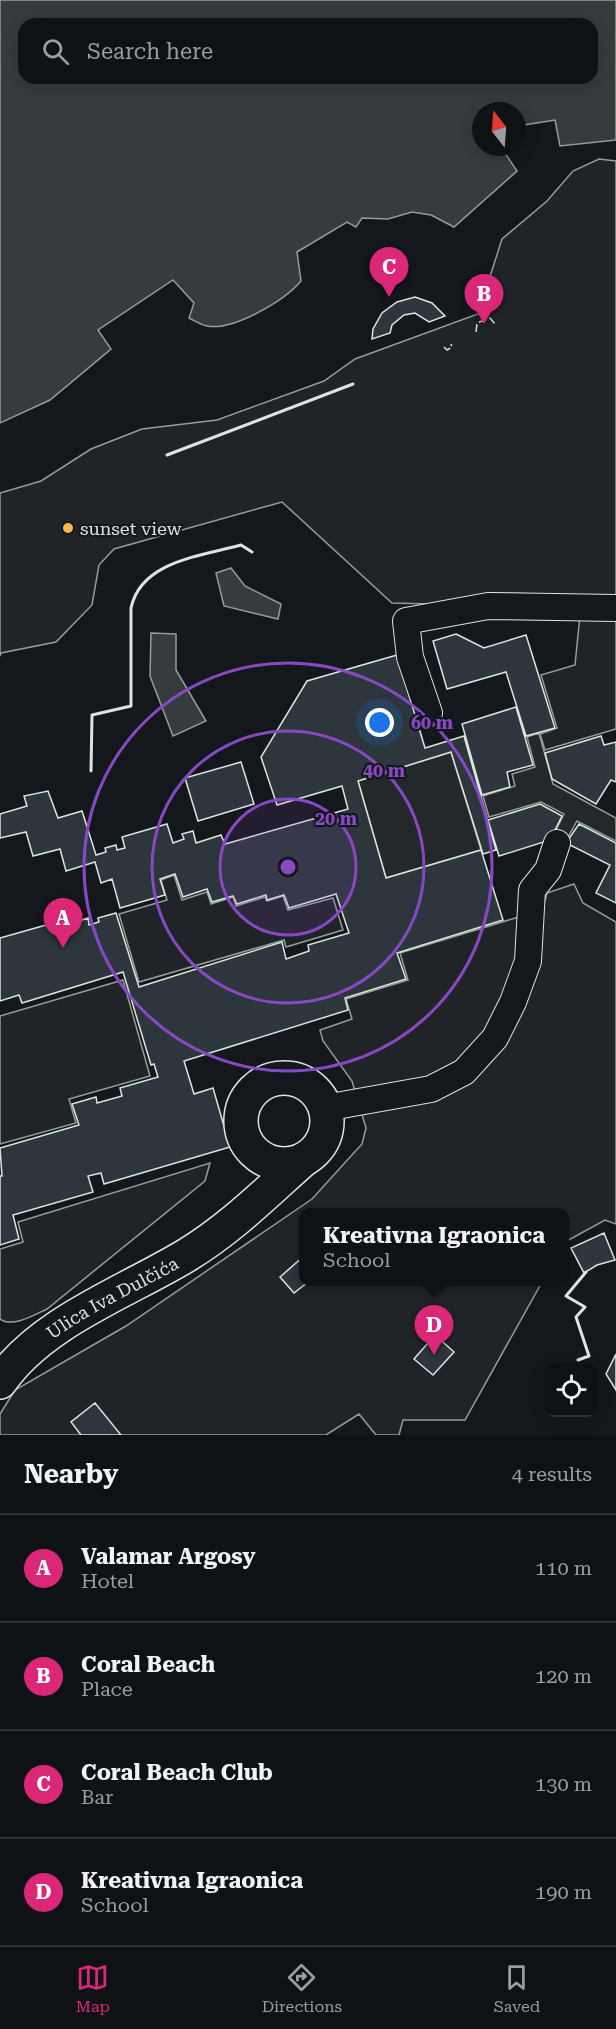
<!DOCTYPE html>
<meta charset="utf-8">
<style>
body{margin:0;font-family:"Roboto Serif",serif;background:#1d2022;color:#f1f3f6}
.controls{position:absolute;right:18px;bottom:18px;display:grid;overflow:hidden;border-radius:12px;box-shadow:0 3px 15px #0003}
.controls button{width:54px;height:54px;display:grid;place-items:center;padding:0;border:0;border-bottom:2px solid #2f3234;background:#0f1215;color:#f1f3f6;font:30px sans-serif}
.compass{position:absolute;left:472px;top:102px;width:54px;height:54px;border-radius:50%;background:#0f1215;box-shadow:0 3px 15px #0003;rotate:343deg}
.you{position:absolute;left:380px;top:723px;width:21px;height:21px;margin:-15px;border:4px solid #fff;border-radius:50%;background:#1a73e8;box-shadow:0 0 0 9px #1a73e833}
.badge{display:grid;place-items:center;width:39px;height:39px;border-radius:50%;background:#db2777;color:#fff;font-size:20px;font-weight:700}
.pin{position:absolute;translate:-50% -50px;filter:drop-shadow(0 2px 3px #0008)}
.pin::after{content:'';position:absolute;top:32px;width:21px;height:18px;background:inherit;clip-path:polygon(0 0,100% 0,50% 100%)}
.popup{position:absolute;left:299px;top:1208px;width:270px;height:78px;box-sizing:border-box;display:grid;place-content:center;border-radius:12px;background:#0f1215;filter:drop-shadow(0 2px 4px #0005);font-size:20px;white-space:nowrap;color:#9b9ea0}
.popup b{font-size:22px;color:#f1f3f6}
.popup::after{content:'';position:absolute;left:50%;top:100%;margin-left:-12px;border:12px solid transparent;border-top-color:#0f1215}
.list{margin:0;padding:0;list-style:none}
h2{display:flex;justify-content:space-between;align-items:center;height:78px;margin:0;padding:0 24px;font-size:26px}
h2 small{font-size:20px;font-weight:400;color:#9b9ea0}
.list li{display:grid;grid-template-columns:39px 1fr auto;gap:18px;align-items:center;box-sizing:border-box;height:108px;padding:0 24px;border-top:2px solid #2f3234}
.list b{display:block;font-size:22px;white-space:nowrap}
.list p{margin:0;font-size:20px;white-space:nowrap;color:#9b9ea0}
.list em{font-size:20px;font-style:normal;color:#9b9ea0}
.icon{flex:none;width:33px;height:33px;fill:none;stroke:currentColor;stroke-width:2;stroke-linecap:round;stroke-linejoin:round}
.map{position:relative;flex:none;width:616px;height:1435px;overflow:hidden}
.search{position:absolute;background:#0f1215;box-shadow:0 3px 15px #0003;left:18px;right:18px;top:18px;height:66px;display:flex;align-items:center;gap:15px;box-sizing:border-box;padding:0 21px;border-radius:18px;color:#9b9ea0;font-size:22px}
.sheet{height:510px;background:#0f1215}
nav{display:flex;justify-content:space-around;align-items:center;box-sizing:border-box;height:84px;border-top:2px solid #2f3234;background:#0f1215;font-size:16px;color:#9b9ea0}
nav a{display:grid;justify-items:center;gap:3px}
nav .on{color:#db2777}
.map>svg:first-child{display:block}
</style>
<div class="map">
<svg width="616" height="1435" viewBox="0 0 616 1435">
<rect width="100%" height="100%" fill="#14181c"/>
<path fill="#202428" stroke="#939e99" stroke-width="1.5" d="M 599,159 L 616,161 L 616,729 L 545,750 L 540,734 L 557,728 L 541,675 L 575,665 L 582,595 L 493,593 L 433,604 L 392,603 L 282,502 L 114,549 L 99,565 L 92,605 L 56,642 L 1,653 L 0,656 L 0,493 L 41,481 L 91,449 L 142,429 L 217,420 L 324,381 L 355,359 L 478,314 L 502,239 L 547,201 L 573,171 Z
M 174,875 L 182,900 L 207,892 L 211,904 L 233,897 L 236,906 L 265,897 L 267,901 L 283,896 L 288,910 L 333,898 L 343,930 L 286,947 L 284,940 L 139,982 L 119,914 L 167,900 L 161,880 Z
M 574,884 L 583,903 L 616,922 L 616,1224 L 605,1220 L 565,1242 L 564,1212 L 304,1212 L 304,1282 L 542,1282 L 465,1420 L 403,1420 L 399,1435 L 376,1435 L 359,1414 L 326,1435 L 0,1435 L 0,1414 L 15,1390 L 126,1326 L 312,1199 L 362,1144 L 366,1128 L 352,1081 L 323,1041 L 320,1030 L 352,1019 L 346,999 L 408,980 L 400,953 L 522,916 L 541,915 L 547,893 Z
M 123,980 L 150,1076 L 69,1099 L 76,1123 L 0,1144 L 0,1016 Z
M 210,1163 L 205,1181 L 47,1309 C 34,1315 13,1328 0,1319 L 0,1249 L 23,1242 L 18,1222 Z"/>
<path fill="#24282b" stroke="#939e99" stroke-width="1.5" d="M 539,733 L 553,784 L 616,818 L 616,841 L 577,821 L 563,846 L 551,840 L 564,814 L 541,802 L 489,817 L 483,796 L 515,786 L 512,774 L 535,767 L 527,737 Z
M 451,752 L 481,850 L 386,878 L 358,781 Z"/>
<path fill="#363b3e" stroke="#939e99" stroke-width="1.5" fill-rule="evenodd" d="M 0,0 L 616,0 L 616,140 L 560,146 L 555,120 L 517,126 L 517,111 L 481,111 L 481,147 L 501,147 L 517,171 L 454,227 L 431,215 L 412,212 L 388,219 L 362,218 L 356,227 L 347,222 L 297,252 L 301,281 C 284,301 233,331 207,326 C 201,325 195,321 189,318 L 194,303 L 173,280 L 98,330 L 111,349 L 50,400 L 0,423 ZM 24,24 L 592,24 L 592,78 L 24,78 Z
M 231,568 L 245,586 L 281,604 L 278,619 L 224,606 L 216,573 Z
M 151,633 L 176,634 L 176,670 L 206,721 L 173,736 L 150,676 Z"/>
<path fill="#2c363c" stroke="#d8e6dc" stroke-width="1.5" d="M 415,297 L 432,303 L 445,316 L 429,322 L 415,313 L 404,315 L 392,325 L 390,333 L 372,339 L 373,329 L 382,313 L 397,302 Z
M 456,634 L 484,648 L 526,635 L 555,728 L 526,736 L 506,672 L 447,689 L 433,641 Z
M 397,655 L 425,748 L 464,736 L 496,850 L 483,854 L 451,752 L 358,781 L 386,878 L 481,850 L 503,920 L 397,953 L 406,979 L 345,998 L 348,1010 L 184,1061 L 194,1094 L 213,1088 L 230,1147 L 104,1184 L 101,1173 L 88,1176 L 93,1192 L 13,1215 L 19,1239 L 0,1245 L 0,1176 L 2,1176 L 0,1148 L 79,1125 L 72,1104 L 96,1097 L 97,1103 L 122,1096 L 120,1088 L 158,1077 L 154,1064 L 151,1065 L 123,972 L 22,1003 L 19,995 L 0,1001 L 0,938 L 71,918 L 73,923 L 88,918 L 89,925 L 99,922 L 98,918 L 116,913 L 139,987 L 282,942 L 286,959 L 309,951 L 308,945 L 349,933 L 336,894 L 289,908 L 284,895 L 267,900 L 266,895 L 237,904 L 233,896 L 212,902 L 207,889 L 183,897 L 175,874 L 160,879 L 165,895 L 120,908 L 112,879 L 101,883 L 95,862 L 66,871 L 60,849 L 33,856 L 26,832 L 0,838 L 0,814 L 27,806 L 24,796 L 48,791 L 58,818 L 82,811 L 96,855 L 106,852 L 105,848 L 116,845 L 117,850 L 125,848 L 122,837 L 167,824 L 173,843 L 184,839 L 182,834 L 193,831 L 196,843 L 221,835 L 225,844 L 348,809 L 342,786 L 277,805 L 261,757 L 307,681 Z
M 516,707 L 533,765 L 507,772 L 510,787 L 482,795 L 462,724 Z
M 601,736 L 604,745 L 616,742 L 616,782 L 611,780 L 596,804 L 552,779 L 545,753 Z
M 241,762 L 254,804 L 198,821 L 185,778 Z
M 540,804 L 562,816 L 550,840 L 499,856 L 488,820 Z
M 579,824 L 616,843 L 616,903 L 596,893 L 610,865 L 566,843 Z
M 604,1233 L 615,1260 L 597,1265 L 584,1273 L 571,1248 Z
M 304,1256 L 304,1282 L 308,1282 L 294,1293 L 280,1277 Z
M 435,1335 L 454,1352 L 433,1375 L 414,1359 Z
M 616,1354 L 616,1390 L 606,1374 Z
M 95,1403 L 121,1435 L 81,1435 L 71,1422 Z"/>
<g fill="none" stroke-linecap="round" stroke-linejoin="round">
<g stroke="#d8e6dc" stroke-width="28">
<path id="minor" d="M 429,713 L 410,657 L 406,621 L 488,606 L 616,608
M 325,1108 L 431,1089 L 464,1072 L 495,1038 L 513,1002 L 528,961 L 532,890 L 548,870 L 557,843"/>
</g>
<g stroke="#d8e6dc" stroke-width="36">
<g id="major">
<circle cx="284" cy="1121" r="43"/>
<path id="s1" d="M 0,1382 C 41,1322 126,1292 187,1255 C 230,1229 266,1193 303,1160"/>
</g>
</g>
<use href="#minor" stroke="#14181c" stroke-width="26"/>
<use href="#major" stroke="#14181c" stroke-width="33"/>
<path stroke="#d8e6dc" stroke-width="1.5" stroke-dasharray="8 3" stroke-linecap="butt" d="M 476,332 L 477,323 L 490,318 L 495,324
M 444,347 L 447,350 L 452,347 L 451,344"/>
<path stroke="#d8e6dc" stroke-width="3" d="M 167,455 L 353,384
M 91,771 L 92,715 L 131,706 L 131,608 C 141,561 201,556 241,545 L 252,552
M 578,1360 L 589,1356 L 576,1317 L 585,1307 L 566,1296 L 586,1272"/>
</g>
<circle cx="288" cy="867" r="68" fill="#8948c3" fill-opacity=".12"/>
<g fill="none" stroke="#8948c3" stroke-width="3">
<circle cx="288" cy="867" r="68"/>
<circle cx="288" cy="867" r="136"/>
<circle cx="288" cy="867" r="204"/>
</g>
<circle fill="#ffb74d" stroke="#14181c" stroke-width="2" cx="68" cy="528" r="6"/>
<g text-anchor="middle" dominant-baseline="central" stroke-width="4.5" stroke-linejoin="round" paint-order="stroke">
<g font-size="18" fill="#d8e6dc" stroke="#14181c" text-anchor="start">
<text x="80" y="528">sunset view</text>
</g>
<g font-size="18" fill="#d8e6dc" stroke="#14181c">
<text stroke="none"><textPath href="#s1" startOffset="142">Ulica Iva Dulčića</textPath></text>
</g>
</g>
<circle cx="288" cy="867" r="9" fill="#8948c3" stroke="#14181c" stroke-width="3"/>
<g font-size="18" text-anchor="middle" font-weight="bold" fill="#8948c3" stroke="#14181c" stroke-width="4.5" stroke-linejoin="round" paint-order="stroke">
<text x="432" y="729">60 m</text>
<text x="384" y="777">40 m</text>
<text x="336" y="825">20 m</text>
</g>
</svg>
<div class="controls">
<button><svg class="icon" aria-label="locate" viewBox="0 0 24 24"><circle cx="12" cy="12" r="6"/><path d="M12 2v4M12 18v4M2 12h4M18 12h4"/></svg></button>
</div>
<svg class="compass" viewBox="-18 -18 36 36"><path d="M0-13l5 13h-10z" fill="#e53935"/><path d="M0 13l5-13h-10z" fill="#9b9ea0"/></svg>
<div class="you"></div>
<div class="pin badge" style="left:63px;top:948px">A</div>
<div class="pin badge" style="left:484px;top:324px">B</div>
<div class="pin badge" style="left:389px;top:297px">C</div>
<div class="pin badge" style="left:434px;top:1355px">D</div>
<div class="popup"><b>Kreativna Igraonica</b>School</div>
<div class="search"><svg class="icon" aria-label="search" viewBox="0 0 24 24"><circle cx="10" cy="10" r="6"/><path d="M15 15l6 6"/></svg>Search here</div>
</div>
<section class="sheet">
<h2>Nearby<small>4 results</small></h2>
<ul class="list">
<li><span class="badge">A</span><div><b>Valamar Argosy</b><p>Hotel</p></div><em>110 m</em></li>
<li><span class="badge">B</span><div><b>Coral Beach</b><p>Place</p></div><em>120 m</em></li>
<li><span class="badge">C</span><div><b>Coral Beach Club</b><p>Bar</p></div><em>130 m</em></li>
<li><span class="badge">D</span><div><b>Kreativna Igraonica</b><p>School</p></div><em>190 m</em></li>
</ul>
</section>
<nav>
<a class="on"><svg class="icon" aria-label="map" viewBox="0 0 24 24"><path d="M3 6l6-2 6 2 6-2v14l-6 2-6-2-6 2zM9 4v14M15 6v14"/></svg>Map</a>
<a><svg class="icon" aria-label="directions" viewBox="0 0 24 24"><path d="M12 3l9 9-9 9-9-9zM9 14v-3h6M13 9l2 2-2 2"/></svg>Directions</a>
<a><svg class="icon" aria-label="saved" viewBox="0 0 24 24"><path d="M7 4h10v16l-5-4-5 4z"/></svg>Saved</a>
</nav>
